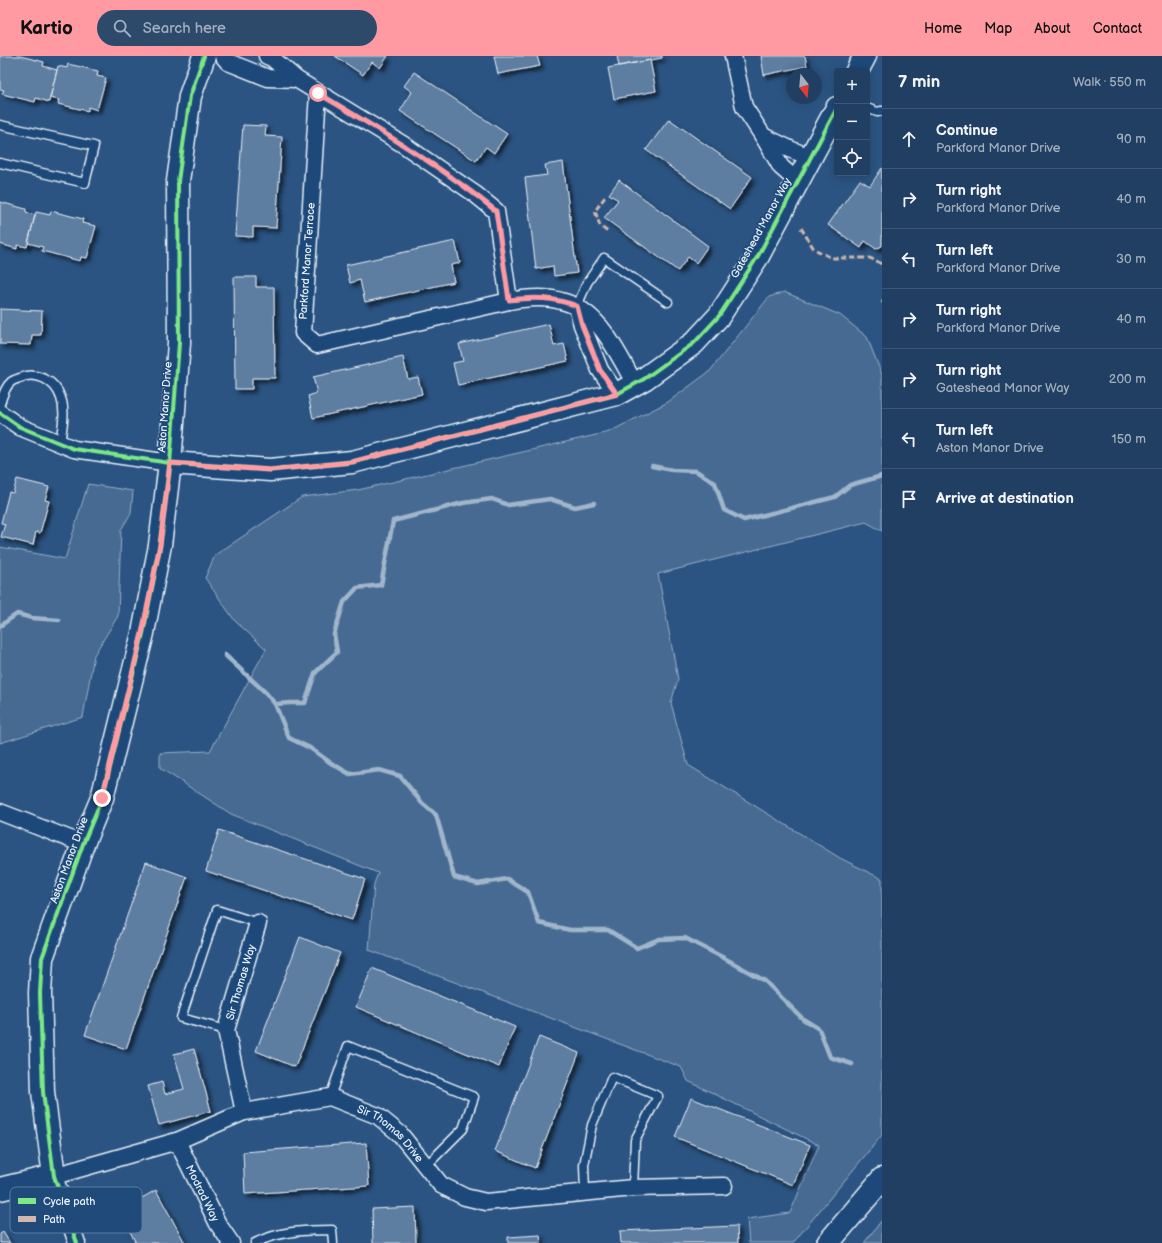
<!DOCTYPE html>
<meta charset="utf-8">
<style>
body{margin:0;font-family:"Balsamiq Sans",sans-serif;background:#2d4a6b;color:#f1f3f6}
.controls{position:absolute;right:12px;top:12px;display:grid;overflow:hidden;border-radius:4px;box-shadow:0 2px 10px #0003}
.controls button{width:36px;height:36px;display:grid;place-items:center;padding:0;border:0;border-bottom:1px solid #3d5877;background:#203f62;color:#f1f3f6;font:20px sans-serif}
.compass{position:absolute;left:786px;top:12px;width:36px;height:36px;border-radius:50%;background:#203f62;box-shadow:0 2px 10px #0003;rotate:164deg}
.stop{position:absolute;width:12px;height:12px;margin:-9px;border:3px solid #ff9aa2;border-radius:50%;background:#fff}
.stop.end{background:#ff9aa2;border-color:#fff;box-shadow:0 1px 4px #0008}
.list{margin:0;padding:0;list-style:none}
h2{display:flex;justify-content:space-between;align-items:center;height:52px;margin:0;padding:0 16px;font-size:17px}
h2 small{font-size:13px;font-weight:400;color:#a2afbe}
.list li{display:grid;grid-template-columns:26px 1fr auto;gap:12px;align-items:center;box-sizing:border-box;height:60px;padding:0 16px;border-top:1px solid #3d5877}
.list b{display:block;font-size:15px;white-space:nowrap}
.list p{margin:0;font-size:13px;white-space:nowrap;color:#a2afbe}
.list em{font-size:13px;font-style:normal;color:#a2afbe}
.icon{flex:none;width:22px;height:22px;fill:none;stroke:currentColor;stroke-width:2;stroke-linecap:round;stroke-linejoin:round}
.map{position:relative;flex:none;width:882px;height:1187px;overflow:hidden}
header{display:flex;align-items:center;gap:24px;box-sizing:border-box;height:56px;padding:0 20px;background:#ff9aa2;color:#111}
header strong{font-size:19px}
nav{display:flex;gap:22px;margin-inline-start:auto;font-size:14px}
.search{width:280px;height:36px;background:#2d4a6b;display:flex;align-items:center;gap:10px;box-sizing:border-box;padding:0 14px;border-radius:22px;color:#a2afbe;font-size:15px}
main{display:flex}
aside{flex:1;background:#203f62}
.map>svg:first-child{display:block}
</style>
<header>
<strong>Kartio</strong>
<div class="search"><svg class="icon" aria-label="search" viewBox="0 0 24 24"><circle cx="10" cy="10" r="6"/><path d="M15 15l6 6"/></svg>Search here</div>
<nav><a>Home</a><a>Map</a><a>About</a><a>Contact</a></nav>
</header>
<main>
<div class="map">
<svg width="882" height="1187" viewBox="0 0 882 1187">
<defs>
<filter id="shadow"><feDropShadow dx="3.5" dy="3.5" stdDeviation="2" flood-color="#0009"/></filter>
</defs>
<rect width="100%" height="100%" fill="#2b5482"/>
<filter id="ink" filterUnits="userSpaceOnUse"><feTurbulence type="fractalNoise" baseFrequency=".025" numOctaves="2"/><feDisplacementMap in="SourceGraphic" scale="8" xChannelSelector="R" yChannelSelector="G"/><feConvolveMatrix kernelMatrix="1 2 1 2 8 2 1 2 1" color-interpolation-filters="sRGB"/></filter>
<g filter="url(#ink)">
<path fill="#476b93" stroke="#98aec6" d="M 784,236 L 840,259 L 867,281 L 882,319 L 882,475 L 866,466 L 658,518 L 678,623 L 671,647 L 688,709 L 840,802 L 882,823 L 882,1079 L 793,1187 L 749,1187 L 747,1163 L 790,1157 L 819,1089 L 688,1025 L 681,1011 L 369,894 L 374,828 L 378,817 L 231,758 L 160,712 L 160,697 L 210,695 L 266,593 L 235,565 L 205,522 L 215,499 L 302,441 L 358,434 L 609,376 L 668,346 L 710,315 L 769,241 Z
M 88,428 L 133,435 L 131,457 L 121,474 L 118,560 L 94,599 L 83,661 L 0,687 L 0,491 L 65,503 Z
M 882,1164 L 882,1187 L 864,1187 Z"/>
<g fill="none" stroke-linecap="round" stroke-linejoin="round">
<path stroke="#a0b6cb" stroke-width="4.5" d="M 652,410 L 672,414 L 696,415 L 715,427 L 724,454 L 744,464 L 835,441 L 850,429 L 882,420
M 0,570 L 17,558 L 32,562 L 59,564
M 225,599 L 266,637 L 275,648 L 289,682 L 310,692 L 331,707 L 350,718 L 379,714 L 400,720 L 422,747 L 436,759 L 454,821 L 478,828 L 507,823 L 528,836 L 539,867 L 570,874 L 608,874 L 637,892 L 659,883 L 685,882 L 724,902 L 765,925 L 803,963 L 819,973 L 830,1001 L 852,1008
M 275,648 L 291,647 L 305,647 L 315,617 L 337,596 L 334,578 L 344,546 L 357,532 L 381,529 L 393,465 L 463,447 L 492,443 L 508,449 L 550,443 L 575,451 L 594,447"/>
</g>
<path fill="#5d7da1" stroke="#e8f1f8" filter="url(#shadow)" d="M 0,0 L 20,0 L 44,6 L 43,10 L 57,14 L 49,46 L 36,42 L 35,46 L 2,38 L 4,34 L 0,33 Z
M 335,0 L 388,0 L 380,12 L 372,6 L 363,19 Z
M 494,0 L 537,0 L 540,10 L 498,18 Z
M 617,0 L 662,0 L 662,2 L 619,10 Z
M 761,0 L 805,0 L 807,10 L 764,19 Z
M 650,4 L 656,35 L 614,43 L 608,12 Z
M 68,8 L 98,15 L 97,20 L 106,22 L 97,54 L 88,51 L 88,55 L 58,48 L 59,44 L 50,42 L 58,10 L 67,12 Z
M 414,16 L 507,78 L 494,97 L 486,91 L 476,105 L 400,55 L 412,36 L 404,30 Z
M 669,63 L 752,121 L 730,153 L 646,94 Z
M 243,69 L 266,70 L 265,80 L 282,81 L 276,172 L 253,171 L 253,181 L 235,180 Z
M 563,106 L 577,217 L 554,220 L 553,210 L 536,213 L 525,122 L 547,119 L 545,109 Z
M 882,112 L 882,190 L 876,193 L 865,185 L 861,192 L 828,169 L 860,124 L 870,130 Z
M 619,124 L 708,190 L 696,207 L 688,201 L 678,215 L 604,162 L 618,144 L 609,138 Z
M 0,146 L 26,153 L 26,156 L 35,159 L 27,191 L 17,189 L 17,193 L 0,188 Z
M 51,155 L 83,163 L 82,167 L 96,170 L 87,202 L 81,201 L 80,205 L 42,195 L 43,191 L 28,187 L 36,156 L 50,159 Z
M 455,185 L 460,207 L 451,209 L 454,226 L 365,246 L 360,224 L 350,227 L 346,209 Z
M 234,221 L 256,221 L 256,231 L 274,231 L 275,322 L 252,322 L 252,333 L 235,333 Z
M 0,253 L 42,255 L 41,279 L 32,279 L 31,289 L 0,288 Z
M 549,268 L 554,290 L 564,288 L 568,305 L 458,329 L 453,307 L 463,305 L 459,288 Z
M 403,301 L 408,323 L 418,321 L 422,338 L 313,362 L 308,340 L 317,337 L 313,321 Z
M 17,423 L 49,431 L 45,444 L 49,445 L 40,477 L 36,476 L 33,489 L 1,481 L 5,468 L 1,467 L 9,436 L 13,437 Z
M 219,774 L 365,823 L 352,864 L 206,815 Z
M 146,806 L 187,821 L 126,993 L 85,979 Z
M 300,881 L 340,897 L 295,1011 L 256,995 Z
M 372,912 L 515,971 L 499,1011 L 356,951 Z
M 539,981 L 579,997 L 535,1112 L 495,1095 Z
M 194,993 L 211,1055 L 159,1069 L 148,1030 L 162,1026 L 165,1038 L 184,1033 L 174,998 Z
M 691,1042 L 810,1089 L 793,1129 L 675,1081 Z
M 366,1087 L 369,1130 L 245,1138 L 243,1096 Z
M 156,1134 L 185,1187 L 136,1187 L 119,1155 Z
M 415,1151 L 416,1187 L 373,1187 L 372,1153 Z
M 737,1170 L 738,1187 L 621,1187 L 620,1175 Z
M 3,1176 L 10,1187 L 0,1187 L 0,1178 Z
M 540,1179 L 541,1187 L 508,1187 L 508,1181 Z"/>
<g fill="none" stroke-linecap="round" stroke-linejoin="round">
<g stroke="#e8f1f8" stroke-width="11">
<path id="lane" d="M 867,52 L 877,56 L 882,55
M 0,69 L 94,90 L 85,127 L 0,107
M 577,250 L 587,227 L 604,202 L 668,246
M 0,348 C 2,341 5,331 11,326 C 13,324 17,323 20,322 C 36,315 55,324 61,342 C 66,356 62,373 60,387
M 226,974 L 181,962 L 217,854 L 258,867
M 330,1041 L 348,990 L 474,1041 L 463,1073 L 426,1110
M 585,1136 L 584,1109 L 592,1069 L 612,1021 L 658,1040 L 635,1084 L 633,1132
M 255,1187 C 279,1175 306,1174 332,1174 L 333,1187"/>
</g>
<g stroke="#e8f1f8" stroke-width="19">
<g id="street">
<path d="M 223,0 L 228,6 L 268,22 L 296,23"/>
<path d="M 267,0 L 272,2 L 296,23 L 404,89 L 475,138 L 496,155 L 509,245"/>
<path d="M 733,0 L 744,51 L 763,80 L 781,111 L 797,125"/>
<path d="M 318,37 L 303,277 L 317,289 L 509,245 C 526,242 545,240 561,245 C 600,254 617,297 635,328"/>
<path d="M 763,80 L 792,94 L 810,101"/>
<path d="M 577,250 L 582,269 L 600,314 L 617,338"/>
<path d="M 0,357 L 20,371 L 74,393 L 170,407"/>
<path d="M 0,756 L 83,788"/>
<path id="s1" d="M 244,1056 L 226,974 L 258,867"/>
<path id="s2" d="M 177,1085 L 218,1168 L 231,1187"/>
<path id="s3" d="M 77,1187 L 54,1120 L 177,1085 L 244,1056 L 330,1041 L 378,1060 L 400,1078 L 441,1129 L 465,1141 L 486,1146 L 633,1132 L 724,1130"/>
</g>
</g>
<g stroke="#e8f1f8" stroke-width="25">
<path id="secondary" d="M 857,15 L 865,0
M 170,407 L 270,414 L 352,406 L 617,338 L 644,323 L 694,287 L 719,260 L 758,200 L 837,52
M 0,1133 L 54,1120 L 43,1036 L 40,937 L 42,902 L 83,788 L 102,742 L 143,577 L 160,489 L 170,407 L 179,287 L 178,125 L 190,40 L 204,0
M 828,1187 L 882,1123"/>
</g>
<use href="#lane" stroke="#1f4a7a" stroke-width="8"/>
<use href="#street" stroke="#1f4a7a" stroke-width="16"/>
<use href="#secondary" stroke="#1f4a7a" stroke-width="22"/>
<path stroke="#d1b7ad" stroke-width="3" stroke-dasharray="6 3" stroke-linecap="butt" d="M 605,141 L 595,155 L 600,170 L 609,177
M 801,172 L 814,193 L 832,202 L 870,202 L 882,208
M 881,246 L 882,246"/>
<g stroke="#1f4a7a" stroke-width="6">
<path id="cycleway" d="M 0,357 L 20,371 L 74,393 L 170,407 L 270,414 L 352,406 L 617,338 L 644,323 L 694,287 L 719,260 L 758,200 L 837,52
M 77,1187 L 54,1120 L 43,1036 L 40,937 L 42,902 L 83,788 L 102,742 L 143,577 L 160,489 L 170,407 L 179,287 L 178,125 L 190,40 L 204,0"/>
</g>
<use href="#cycleway" stroke="#7ce984" stroke-width="4"/>
</g>
</g>
<g fill="none" stroke-linecap="round" stroke-linejoin="round" filter="url(#ink)">
<path stroke="#ff9aa2" stroke-width="5" d="M 102,742 L 142,577 L 160,489 L 170,407 L 270,414 L 352,406 L 617,338 L 600,314 L 582,269 L 577,250 C 552,241 535,241 509,244 L 496,155 C 441,110 379,74 318,37"/>
</g>
<g text-anchor="middle" dominant-baseline="central" stroke-width="3.5" stroke-linejoin="round" paint-order="stroke">
<g font-size="11" fill="#e8f1f8" stroke="#1f4a7a">
<text transform="translate(761 172) rotate(-61)">Gateshead Manor Way</text>
<text transform="translate(307 205) rotate(-86)">Parkford Manor Terrace</text>
<text transform="translate(165 351) rotate(-86)">Aston Manor Drive</text>
<text transform="translate(69 804) rotate(-70)">Aston Manor Drive</text>
<text stroke="none"><textPath href="#s1" startOffset="134">Sir Thomas Way</textPath></text>
<text stroke="none"><textPath href="#s3" startOffset="431">Sir Thomas Drive</textPath></text>
<text stroke="none"><textPath href="#s2" startOffset="58">Modrad Way</textPath></text>
</g>
</g>
<rect x="10" y="1131" width="132" height="46" rx="6" fill="#1f4a7a" stroke="#5b7ca0" stroke-width="1"/>
<rect x="18" y="1142" width="18" height="6" fill="#7ce984"/>
<rect x="18" y="1160" width="18" height="6" fill="#d1b7ad"/>
<g font-size="11" fill="#e8f1f8">
<text x="43" y="1149">Cycle path</text>
<text x="43" y="1167">Path</text>
</g>
</svg>
<div class="controls">
<button>+</button>
<button>−</button>
<button><svg class="icon" aria-label="locate" viewBox="0 0 24 24"><circle cx="12" cy="12" r="6"/><path d="M12 2v4M12 18v4M2 12h4M18 12h4"/></svg></button>
</div>
<svg class="compass" viewBox="-18 -18 36 36"><path d="M0-13l5 13h-10z" fill="#e53935"/><path d="M0 13l5-13h-10z" fill="#a2afbe"/></svg>
<div class="stop" style="left:318px;top:37px"></div>
<div class="stop end" style="left:102px;top:742px"></div>
</div>
<aside>
<h2>7 min<small>Walk · 550 m</small></h2>
<ul class="list">
<li><svg class="icon" aria-label="ahead" viewBox="0 0 24 24"><path d="M12 20V5M6 11l6-6 6 6"/></svg><div><b>Continue</b><p>Parkford Manor Drive</p></div><em>90 m</em></li>
<li><svg class="icon" aria-label="right" viewBox="0 0 24 24"><path d="M7 20v-9h11M14 6l5 5-5 5"/></svg><div><b>Turn right</b><p>Parkford Manor Drive</p></div><em>40 m</em></li>
<li><svg class="icon" aria-label="left" viewBox="0 0 24 24"><path d="M17 20v-9H6M10 6l-5 5 5 5"/></svg><div><b>Turn left</b><p>Parkford Manor Drive</p></div><em>30 m</em></li>
<li><svg class="icon" aria-label="right" viewBox="0 0 24 24"><path d="M7 20v-9h11M14 6l5 5-5 5"/></svg><div><b>Turn right</b><p>Parkford Manor Drive</p></div><em>40 m</em></li>
<li><svg class="icon" aria-label="right" viewBox="0 0 24 24"><path d="M7 20v-9h11M14 6l5 5-5 5"/></svg><div><b>Turn right</b><p>Gateshead Manor Way</p></div><em>200 m</em></li>
<li><svg class="icon" aria-label="left" viewBox="0 0 24 24"><path d="M17 20v-9H6M10 6l-5 5 5 5"/></svg><div><b>Turn left</b><p>Aston Manor Drive</p></div><em>150 m</em></li>
<li><svg class="icon" aria-label="arrive" viewBox="0 0 24 24"><path d="M6 21V4h12l-3 4 3 4H6"/></svg><div><b>Arrive at destination</b></div></li>
</ul>
</aside>
</main>
